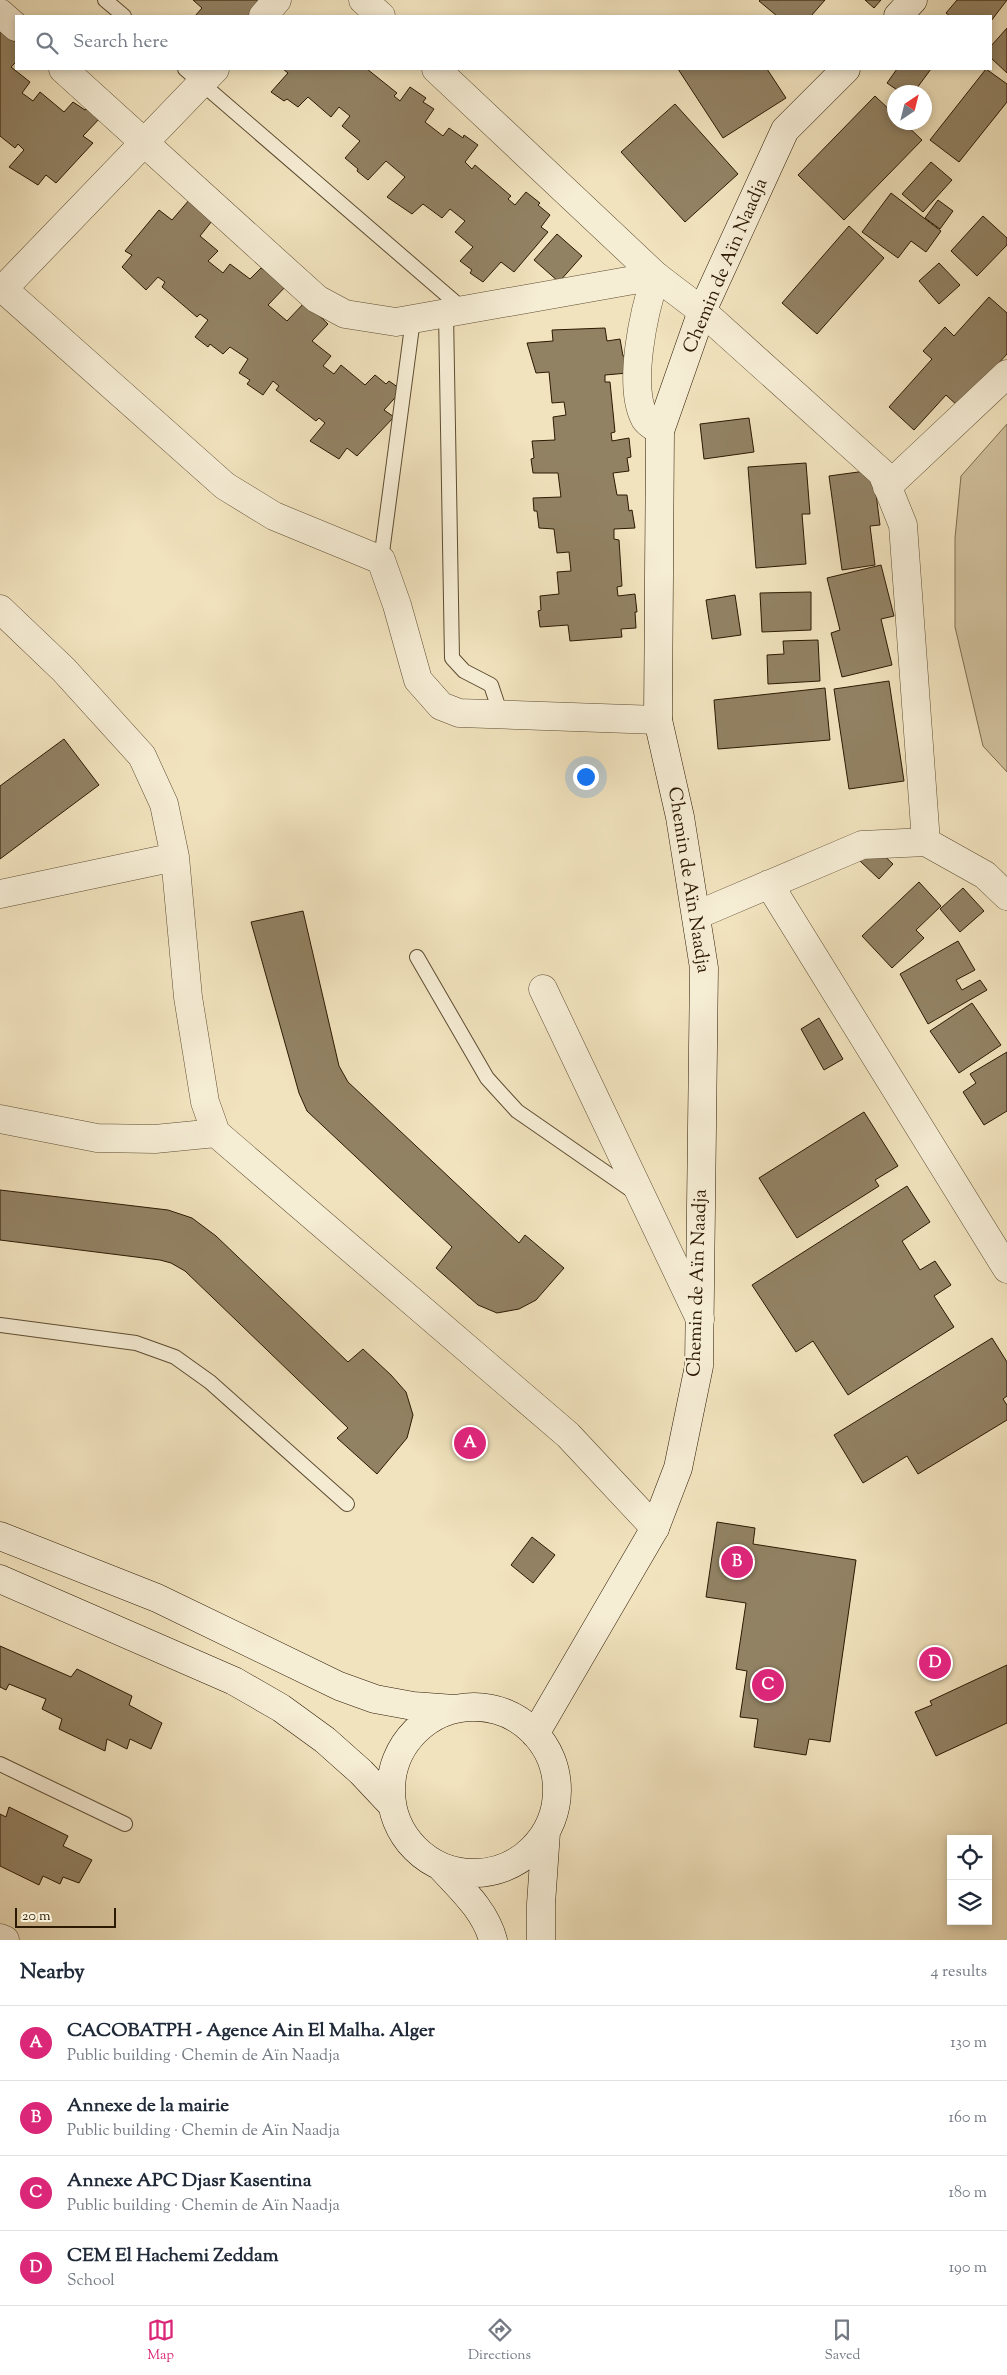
<!DOCTYPE html>
<meta charset="utf-8">
<style>
body{margin:0;font-family:"Sorts Mill Goudy",serif;background:#f2f2f3;color:#1f2937}
.controls{position:absolute;right:15px;bottom:15px;display:grid;overflow:hidden;border-radius:0px;box-shadow:0 2px 8px #0003}
.controls button{width:45px;height:45px;display:grid;place-items:center;padding:0;border:0;border-bottom:1px solid #e0e1e3;background:#fff;color:#1f2937;font:25px sans-serif}
.compass{position:absolute;left:887px;top:85px;width:45px;height:45px;border-radius:50%;background:#fff;box-shadow:0 2px 8px #0003;rotate:35deg}
.scale{position:absolute;left:15px;bottom:12px;width:101px;box-sizing:border-box;padding-left:5px;border:2px solid #2c1902;border-top:0;font-size:14px;line-height:18px;white-space:nowrap;color:#2c1902;-webkit-text-stroke:4px #f6edd5;paint-order:stroke}
.you{position:absolute;left:585px;top:776px;width:18px;height:18px;margin:-12px;border:4px solid #fff;border-radius:50%;background:#1a73e8;box-shadow:0 0 0 8px #1a73e833}
.badge{display:grid;place-items:center;width:32px;height:32px;border-radius:50%;background:#db2777;color:#fff;font-size:16px;font-weight:700}
.pin{position:absolute;translate:-50% -50%;border:2px solid #fff;box-shadow:0 1px 5px #0006}
.list{margin:0;padding:0;list-style:none}
h2{display:flex;justify-content:space-between;align-items:center;height:65px;margin:0;padding:0 20px;font-size:21px}
h2 small{font-size:16px;font-weight:400;color:#747a83}
.list li{display:grid;grid-template-columns:32px 1fr auto;gap:15px;align-items:center;box-sizing:border-box;height:75px;padding:0 20px;border-top:1px solid #e0e1e3}
.list b{display:block;font-size:19px;white-space:nowrap}
.list p{margin:0;font-size:16px;white-space:nowrap;color:#747a83}
.list em{font-size:16px;font-style:normal;color:#747a83}
.icon{flex:none;width:28px;height:28px;fill:none;stroke:currentColor;stroke-width:2;stroke-linecap:round;stroke-linejoin:round}
.map{position:relative;flex:none;width:1007px;height:1940px;overflow:hidden}
.search{position:absolute;background:#fff;box-shadow:0 2px 8px #0003;left:15px;right:15px;top:15px;height:55px;display:flex;align-items:center;gap:12px;box-sizing:border-box;padding:0 18px;border-radius:0px;color:#747a83;font-size:19px}
.sheet{height:365px;background:#fff}
nav{display:flex;justify-content:space-around;align-items:center;box-sizing:border-box;height:70px;border-top:1px solid #e0e1e3;background:#fff;font-size:14px;color:#747a83}
nav a{display:grid;justify-items:center;gap:2px}
nav .on{color:#db2777}
.map>svg:first-child{display:block}
</style>
<div class="map">
<svg width="1007" height="1940" viewBox="0 0 1007 1940">
<rect width="100%" height="100%" fill="#f1e3be"/>
<filter id="stains"><feTurbulence type="fractalNoise" baseFrequency=".004" numOctaves="4"/><feColorMatrix values="0 0 0 0 .2 0 0 0 0 .09 0 0 0 0 .02 0 0 0 .5 -.17"/></filter>
<radialGradient id="worn" r=".72"><stop offset=".6" stop-color="#630" stop-opacity="0"/><stop offset="1" stop-color="#630" stop-opacity=".3"/></radialGradient>
<path fill="#d0c19e" stroke="#7e6d50" d="M 1007,424 L 1007,772 L 983,746 L 955,627 L 955,538 L 961,476 Z"/>
<path fill="#928264" stroke="#2c1902" d="M 193,0 L 271,0 L 257,16 L 195,16 L 202,8 Z
M 760,0 L 825,0 L 811,16 L 777,16 L 759,1 Z
M 865,0 L 881,0 L 874,8 Z
M 957,0 L 1007,0 L 991,21 L 991,16 L 950,16 L 946,13 Z
M 1007,28 L 1007,73 L 991,58 L 991,46 Z
M 4,29 L 16,43 L 16,62 L 11,67 L 30,82 L 22,93 L 33,101 L 40,92 L 64,112 L 73,102 L 85,110 L 88,108 L 101,117 L 83,136 L 93,143 L 56,183 L 46,175 L 38,185 L 9,167 L 24,150 L 18,144 L 15,148 L 0,136 L 0,33 Z
M 283,69 L 367,69 L 397,93 L 394,96 L 400,101 L 410,87 L 426,98 L 423,102 L 434,109 L 425,122 L 443,136 L 449,128 L 463,138 L 464,135 L 478,145 L 465,162 L 472,169 L 475,165 L 511,196 L 508,199 L 515,205 L 526,192 L 540,203 L 538,205 L 550,215 L 541,227 L 548,232 L 514,272 L 501,262 L 483,282 L 470,273 L 472,270 L 460,261 L 473,247 L 455,232 L 465,221 L 450,209 L 442,218 L 423,204 L 412,214 L 387,197 L 405,177 L 386,161 L 368,180 L 357,171 L 358,169 L 345,158 L 360,141 L 342,126 L 350,116 L 339,107 L 331,117 L 308,97 L 298,107 L 287,99 L 284,101 L 271,92 L 288,73 Z
M 678,69 L 767,69 L 786,98 L 723,138 Z
M 897,69 L 931,69 L 914,92 L 900,92 L 887,83 Z
M 986,69 L 1007,84 L 1007,102 L 959,162 L 930,140 Z
M 875,96 L 894,114 L 894,122 L 903,122 L 922,140 L 844,220 L 798,175 Z
M 675,104 L 738,174 L 685,222 L 621,152 Z
M 931,162 L 952,180 L 923,212 L 902,194 Z
M 891,193 L 941,231 L 926,252 L 911,241 L 898,258 L 862,232 Z
M 190,199 L 212,221 L 200,236 L 218,251 L 208,261 L 223,273 L 230,264 L 250,279 L 261,268 L 287,285 L 268,305 L 287,321 L 305,302 L 328,324 L 312,341 L 331,356 L 323,366 L 334,374 L 341,365 L 365,385 L 375,375 L 386,384 L 389,381 L 402,390 L 384,410 L 394,417 L 357,456 L 347,448 L 339,459 L 310,441 L 325,423 L 319,418 L 316,421 L 276,390 L 279,386 L 273,381 L 263,395 L 247,384 L 250,380 L 239,373 L 248,359 L 230,347 L 223,354 L 210,344 L 208,347 L 195,337 L 208,320 L 200,314 L 197,317 L 162,287 L 165,282 L 158,277 L 146,290 L 122,267 L 132,255 L 125,251 L 159,210 L 172,220 Z
M 938,200 L 953,211 L 940,229 L 925,218 Z
M 983,216 L 1007,238 L 1007,245 L 977,276 L 951,251 Z
M 849,226 L 884,258 L 817,334 L 782,303 Z
M 557,234 L 582,256 L 559,282 L 534,260 Z
M 939,263 L 960,285 L 939,304 L 919,281 Z
M 989,297 L 1007,313 L 1007,354 L 959,407 L 946,395 L 914,430 L 889,407 L 932,359 L 923,351 L 945,327 L 954,336 Z
M 605,328 L 607,341 L 620,339 L 623,356 L 626,356 L 628,373 L 605,375 L 605,382 L 610,382 L 615,432 L 611,433 L 612,441 L 629,438 L 631,457 L 627,458 L 629,471 L 613,473 L 617,495 L 627,495 L 629,511 L 632,510 L 635,528 L 614,529 L 614,539 L 619,540 L 622,586 L 617,587 L 618,596 L 635,594 L 637,612 L 635,612 L 636,628 L 621,629 L 622,637 L 570,641 L 568,625 L 540,627 L 538,611 L 541,610 L 540,596 L 559,594 L 557,572 L 571,571 L 569,552 L 557,553 L 554,529 L 539,528 L 537,511 L 534,511 L 533,498 L 561,497 L 558,473 L 533,473 L 531,459 L 534,458 L 532,441 L 555,440 L 553,417 L 566,415 L 564,402 L 552,403 L 549,372 L 536,373 L 527,343 L 553,341 L 552,330 Z
M 749,418 L 754,452 L 704,459 L 700,424 Z
M 806,463 L 810,514 L 802,514 L 806,564 L 756,568 L 748,467 Z
M 873,470 L 880,525 L 870,526 L 875,565 L 842,570 L 829,476 Z
M 881,565 L 894,616 L 881,619 L 892,665 L 842,677 L 831,633 L 840,630 L 827,578 Z
M 811,592 L 811,630 L 762,632 L 760,593 Z
M 735,595 L 741,635 L 712,639 L 706,600 Z
M 818,640 L 820,681 L 768,684 L 767,655 L 784,654 L 783,641 Z
M 889,681 L 904,781 L 849,789 L 834,689 Z
M 825,688 L 830,740 L 718,749 L 714,700 Z
M 64,739 L 99,785 L 0,859 L 0,786 Z
M 874,846 L 893,864 L 879,879 L 860,861 Z
M 919,882 L 941,906 L 916,930 L 924,938 L 892,968 L 862,936 Z
M 963,888 L 984,911 L 960,932 L 940,909 Z
M 303,911 L 339,1066 L 348,1082 L 519,1243 L 525,1235 L 564,1268 L 536,1300 L 519,1309 L 497,1313 L 478,1305 L 436,1268 L 452,1247 L 307,1111 L 299,1093 L 251,922 Z
M 958,941 L 975,970 L 956,980 L 962,990 L 980,980 L 987,990 L 928,1024 L 900,974 Z
M 972,1003 L 1001,1045 L 959,1073 L 930,1031 Z
M 819,1018 L 843,1059 L 824,1070 L 801,1029 Z
M 1007,1052 L 1007,1111 L 984,1125 L 963,1092 L 976,1083 L 970,1074 Z
M 864,1112 L 898,1166 L 875,1180 L 879,1186 L 797,1238 L 759,1178 Z
M 907,1186 L 930,1222 L 902,1241 L 920,1270 L 935,1261 L 951,1285 L 934,1296 L 954,1327 L 848,1395 L 813,1341 L 796,1352 L 752,1285 Z
M 0,1190 L 168,1210 L 192,1218 L 216,1236 L 348,1362 L 363,1349 L 391,1375 L 406,1392 L 413,1415 L 407,1438 L 377,1474 L 337,1438 L 348,1428 L 185,1271 L 171,1263 L 160,1260 L 0,1240 Z
M 992,1338 L 1007,1362 L 1007,1396 L 1003,1399 L 1007,1405 L 1007,1420 L 918,1474 L 907,1456 L 863,1483 L 834,1435 Z
M 717,1522 L 755,1528 L 753,1544 L 856,1560 L 830,1742 L 809,1739 L 806,1755 L 754,1747 L 758,1719 L 740,1717 L 747,1671 L 736,1669 L 746,1603 L 706,1597 Z
M 532,1537 L 555,1555 L 533,1583 L 511,1565 Z
M 0,1646 L 71,1677 L 77,1669 L 132,1696 L 129,1705 L 162,1723 L 151,1749 L 130,1739 L 127,1749 L 107,1739 L 105,1751 L 59,1729 L 62,1719 L 42,1709 L 46,1699 L 9,1684 L 6,1690 L 0,1687 Z
M 1007,1665 L 1007,1723 L 936,1756 L 915,1712 L 932,1705 L 930,1701 Z
M 9,1807 L 68,1836 L 63,1846 L 92,1860 L 79,1883 L 63,1877 L 60,1884 L 43,1876 L 39,1885 L 0,1866 L 0,1814 L 6,1817 Z"/>
<g fill="none" stroke-linecap="round" stroke-linejoin="round">
<g stroke="#5d4c31" stroke-width="16">
<path id="service" d="M 105,0 L 124,16
M 185,69 L 463,309
M 446,313 L 452,658 L 464,671 L 491,685 L 501,715
M 381,560 L 413,319
M 417,957 L 487,1078 L 517,1111 L 634,1192
M 0,1325 L 136,1343 L 175,1357 L 210,1382 L 347,1504
M 0,1764 L 125,1824"/>
</g>
<g stroke="#5d4c31" stroke-width="29">
<path id="minor" d="M 0,13 L 16,27
M 263,16 L 277,0
M 63,69 L 317,299 L 345,314 L 396,322 L 656,276
M 0,286 L 225,486 L 274,516 L 381,560 L 397,605 L 418,680 L 441,706 L 459,713 L 658,720
M 3,289 L 215,69
M 702,311 L 882,473 L 903,525 L 926,842
M 887,487 L 1007,374
M 0,609 L 64,670 L 142,756 L 164,804 L 175,857 L 188,997 L 205,1102 L 216,1133 L 568,1435 L 655,1528
M 769,884 L 1007,1269
M 0,894 L 175,857
M 697,915 L 862,845 L 926,842 L 985,875 L 1007,896
M 543,989 L 700,1319
M 0,1119 L 97,1138 L 155,1139 L 216,1133
M 0,1938 L 5,1940"/>
</g>
<g stroke="#5d4c31" stroke-width="29">
<path id="tertiary" d="M 363,0 L 381,16
M 436,69 L 656,276 L 702,311
M 656,276 C 644,310 627,386 645,419 C 648,424 655,427 660,431"/>
</g>
<g stroke="#2c1902" stroke-width="29">
<path id="secondary" d="M 898,16 L 913,0
M 0,1536 L 157,1598 L 339,1686 L 375,1699 L 413,1706 L 454,1709
M 0,1579 L 234,1681 L 281,1708 L 325,1740 L 361,1772 L 392,1805
M391 1790a83 83 0 1 1 166 0a83 83 0 1 1-166 0Z
M 535,1734 L 655,1528 L 678,1468 L 699,1366 L 704,968 L 680,817 L 658,720 L 660,431 L 702,311 L 785,130 L 846,69
M 441,1867 C 461,1889 485,1910 493,1940
M 541,1940 L 541,1904 L 546,1832"/>
</g>
<use href="#service" stroke="#f6edd5" stroke-width="14"/>
<use href="#minor" stroke="#f6edd5" stroke-width="28"/>
<use href="#tertiary" stroke="#f6edd5" stroke-width="28"/>
<use href="#secondary" stroke="#f6edd5" stroke-width="28"/>
</g>
<g text-anchor="middle" dominant-baseline="central" stroke-width="4" stroke-linejoin="round" paint-order="stroke">
<g font-size="19" fill="#2c1902" stroke="#f6edd5">
<text transform="translate(726 266) rotate(-67)">Chemin de Aïn Naadja</text>
<text transform="translate(688 880) rotate(81)">Chemin de Aïn Naadja</text>
<text transform="translate(698 1283) rotate(-88)">Chemin de Aïn Naadja</text>
</g>
</g>
<rect width="100%" height="100%" filter="url(#stains)"/>
<rect width="100%" height="100%" fill="url(#worn)"/>
</svg>
<div class="controls">
<button><svg class="icon" aria-label="locate" viewBox="0 0 24 24"><circle cx="12" cy="12" r="6"/><path d="M12 2v4M12 18v4M2 12h4M18 12h4"/></svg></button>
<button><svg class="icon" aria-label="layers" viewBox="0 0 24 24"><path d="M12 4l9 5-9 5-9-5zM3 14l9 5 9-5"/></svg></button>
</div>
<svg class="compass" viewBox="-18 -18 36 36"><path d="M0-13l5 13h-10z" fill="#e53935"/><path d="M0 13l5-13h-10z" fill="#747a83"/></svg>
<div class="scale">20 m</div>
<div class="you"></div>
<div class="pin badge" style="left:470px;top:1443px">A</div>
<div class="pin badge" style="left:737px;top:1562px">B</div>
<div class="pin badge" style="left:768px;top:1685px">C</div>
<div class="pin badge" style="left:935px;top:1663px">D</div>
<div class="search"><svg class="icon" aria-label="search" viewBox="0 0 24 24"><circle cx="10" cy="10" r="6"/><path d="M15 15l6 6"/></svg>Search here</div>
</div>
<section class="sheet">
<h2>Nearby<small>4 results</small></h2>
<ul class="list">
<li><span class="badge">A</span><div><b>CACOBATPH - Agence Ain El Malha. Alger</b><p>Public building · Chemin de Aïn Naadja</p></div><em>130 m</em></li>
<li><span class="badge">B</span><div><b>Annexe de la mairie</b><p>Public building · Chemin de Aïn Naadja</p></div><em>160 m</em></li>
<li><span class="badge">C</span><div><b>Annexe APC Djasr Kasentina</b><p>Public building · Chemin de Aïn Naadja</p></div><em>180 m</em></li>
<li><span class="badge">D</span><div><b>CEM El Hachemi Zeddam</b><p>School</p></div><em>190 m</em></li>
</ul>
</section>
<nav>
<a class="on"><svg class="icon" aria-label="map" viewBox="0 0 24 24"><path d="M3 6l6-2 6 2 6-2v14l-6 2-6-2-6 2zM9 4v14M15 6v14"/></svg>Map</a>
<a><svg class="icon" aria-label="directions" viewBox="0 0 24 24"><path d="M12 3l9 9-9 9-9-9zM9 14v-3h6M13 9l2 2-2 2"/></svg>Directions</a>
<a><svg class="icon" aria-label="saved" viewBox="0 0 24 24"><path d="M7 4h10v16l-5-4-5 4z"/></svg>Saved</a>
</nav>
